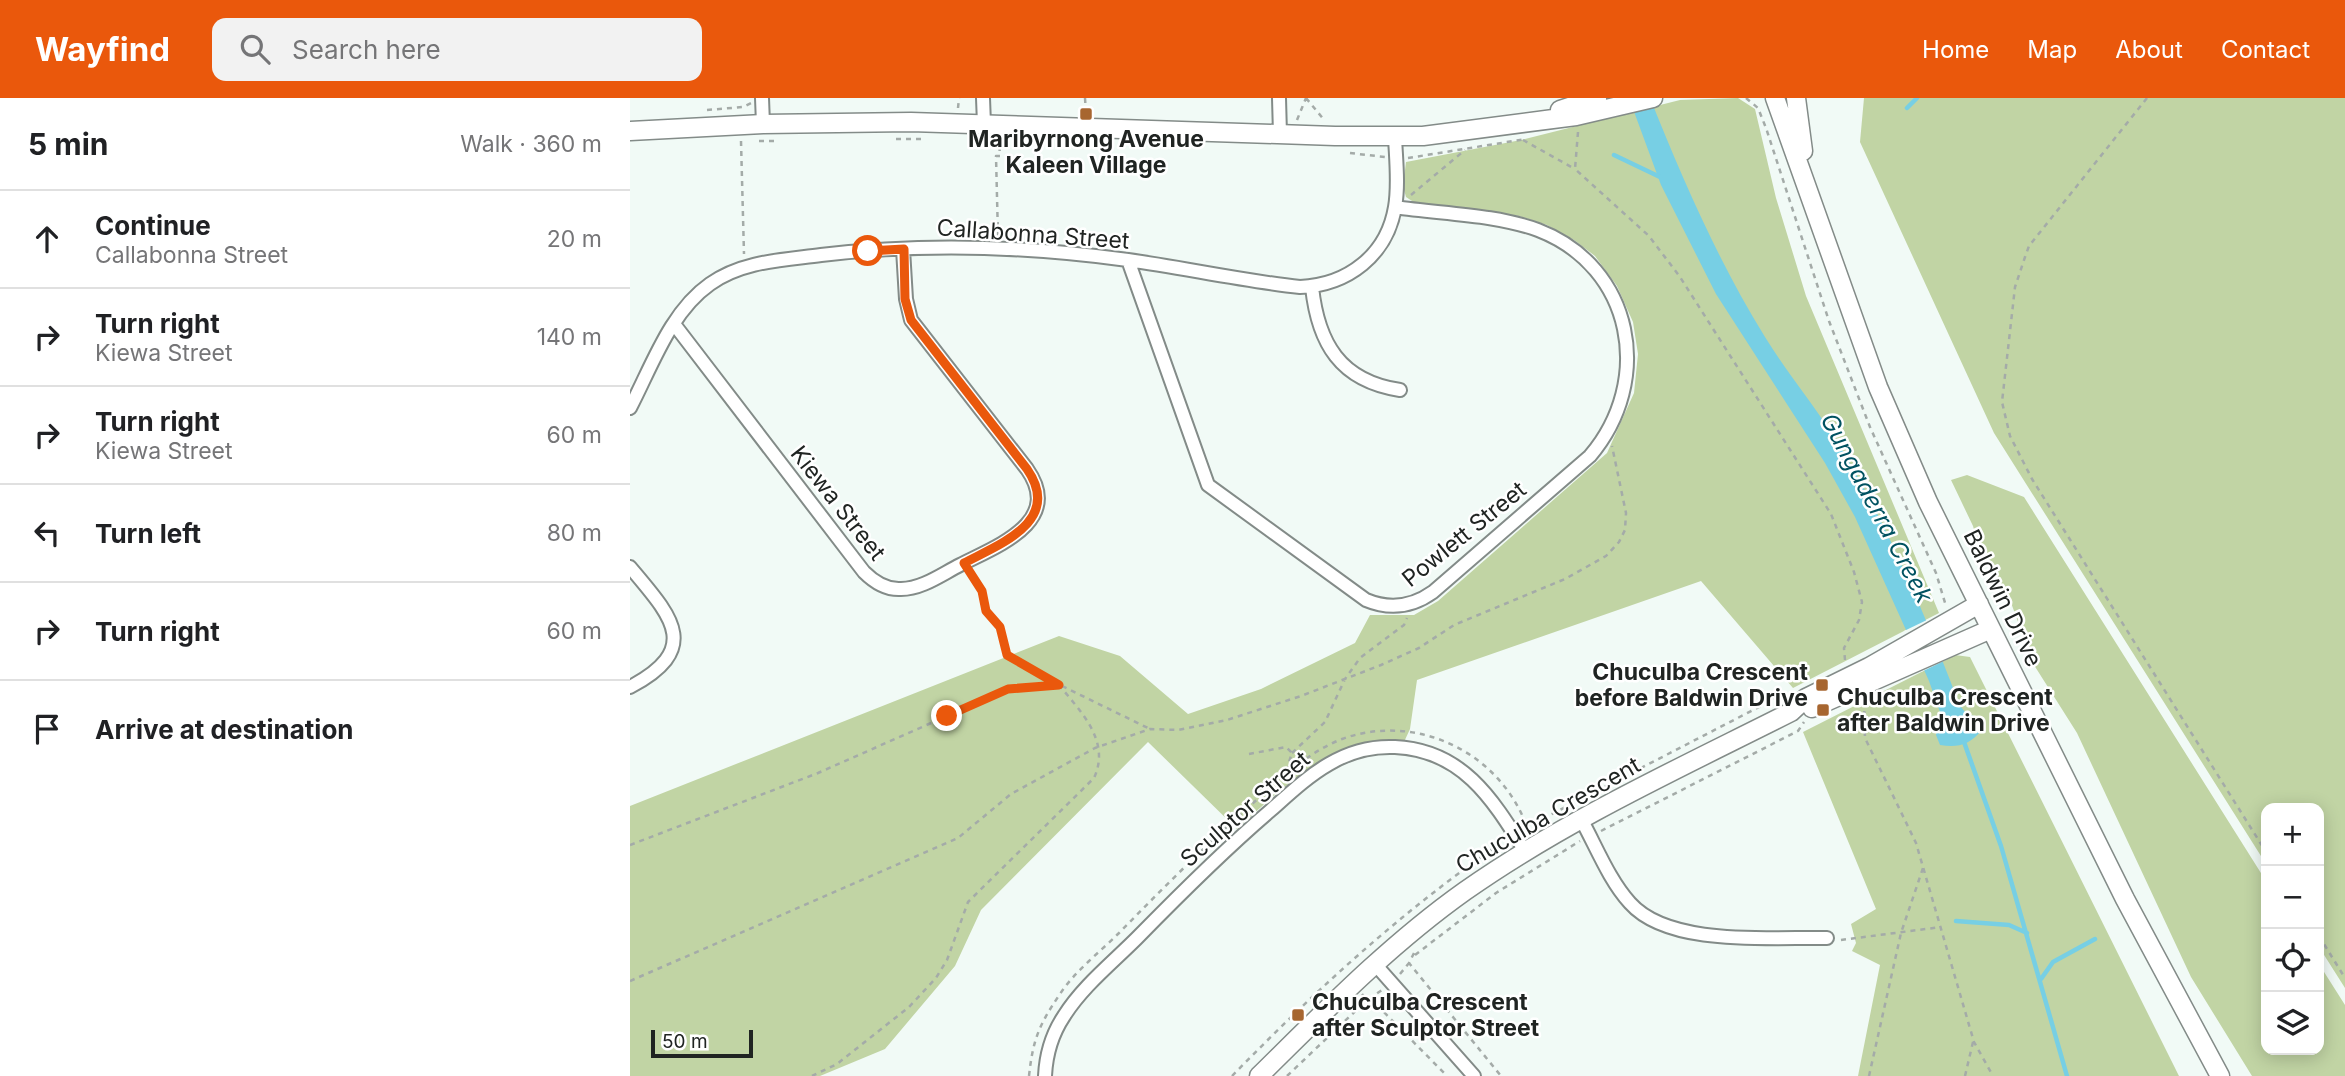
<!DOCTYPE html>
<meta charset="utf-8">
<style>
body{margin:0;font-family:Inter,sans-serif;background:#f2f2f2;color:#202124}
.controls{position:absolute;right:21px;bottom:21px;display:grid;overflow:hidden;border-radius:14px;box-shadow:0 4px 18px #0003}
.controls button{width:63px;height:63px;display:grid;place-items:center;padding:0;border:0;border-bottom:2px solid #e0e0e0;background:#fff;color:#202124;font:35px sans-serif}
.scale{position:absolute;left:21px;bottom:18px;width:102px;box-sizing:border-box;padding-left:7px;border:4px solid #202422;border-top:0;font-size:19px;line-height:24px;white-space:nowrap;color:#202422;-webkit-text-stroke:5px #fff;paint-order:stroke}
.stop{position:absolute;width:21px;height:21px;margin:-16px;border:5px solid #ea580c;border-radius:50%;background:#fff}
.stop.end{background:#ea580c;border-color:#fff;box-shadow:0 2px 7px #0008}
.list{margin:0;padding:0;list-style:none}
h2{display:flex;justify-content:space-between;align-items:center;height:91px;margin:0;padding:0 28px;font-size:30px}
h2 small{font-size:23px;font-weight:400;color:#757577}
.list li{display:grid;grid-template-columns:46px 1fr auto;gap:21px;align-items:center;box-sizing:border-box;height:98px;padding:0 28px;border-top:2px solid #e0e0e0}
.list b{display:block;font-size:26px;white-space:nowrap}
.list p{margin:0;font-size:23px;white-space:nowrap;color:#757577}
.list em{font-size:23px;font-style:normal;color:#757577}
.icon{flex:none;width:38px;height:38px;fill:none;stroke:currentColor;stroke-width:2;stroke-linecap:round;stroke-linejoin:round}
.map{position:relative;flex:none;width:1715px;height:978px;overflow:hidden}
header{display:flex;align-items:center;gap:42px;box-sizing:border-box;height:98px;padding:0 35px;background:#ea580c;color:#fff}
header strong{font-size:33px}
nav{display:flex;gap:38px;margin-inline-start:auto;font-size:24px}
.search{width:490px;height:63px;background:#f2f2f2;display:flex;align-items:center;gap:18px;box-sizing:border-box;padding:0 24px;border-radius:14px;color:#757577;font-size:26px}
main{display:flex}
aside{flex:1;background:#fff}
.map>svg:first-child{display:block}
</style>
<header>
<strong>Wayfind</strong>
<div class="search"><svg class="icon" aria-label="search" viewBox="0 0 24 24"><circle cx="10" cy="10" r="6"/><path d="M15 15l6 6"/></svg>Search here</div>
<nav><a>Home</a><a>Map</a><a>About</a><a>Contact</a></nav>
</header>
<main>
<aside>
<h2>5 min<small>Walk · 360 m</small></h2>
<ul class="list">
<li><svg class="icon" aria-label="ahead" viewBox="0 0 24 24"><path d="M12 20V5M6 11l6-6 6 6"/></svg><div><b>Continue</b><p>Callabonna Street</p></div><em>20 m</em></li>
<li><svg class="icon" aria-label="right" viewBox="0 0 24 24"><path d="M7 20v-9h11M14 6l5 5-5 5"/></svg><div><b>Turn right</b><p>Kiewa Street</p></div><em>140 m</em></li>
<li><svg class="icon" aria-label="right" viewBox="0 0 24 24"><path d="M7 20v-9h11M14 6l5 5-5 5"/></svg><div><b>Turn right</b><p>Kiewa Street</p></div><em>60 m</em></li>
<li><svg class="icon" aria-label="left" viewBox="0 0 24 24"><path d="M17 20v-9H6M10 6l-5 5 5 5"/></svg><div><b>Turn left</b></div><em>80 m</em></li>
<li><svg class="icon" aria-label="right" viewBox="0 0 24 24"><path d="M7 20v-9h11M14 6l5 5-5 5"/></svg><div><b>Turn right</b></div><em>60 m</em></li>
<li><svg class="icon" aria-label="arrive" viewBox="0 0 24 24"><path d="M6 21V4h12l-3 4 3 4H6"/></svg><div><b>Arrive at destination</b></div></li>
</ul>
</aside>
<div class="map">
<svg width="1715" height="978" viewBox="0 0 1715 978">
<rect width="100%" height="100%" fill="#f1faf6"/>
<path fill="#c1d4a4" d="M 1108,0 L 1125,11 L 1146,100 L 1176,198 L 1309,515 L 1163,590 L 1071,483 L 787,582 L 780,631 L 774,644 C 706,638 654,688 607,731 L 518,644 L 351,812 L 325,868 L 255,951 L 190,978 L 0,978 L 0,708 L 429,538 L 490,558 L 558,616 L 631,591 L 725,545 L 740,517 L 784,517 L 808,503 L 977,355 L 1004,295 L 1008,256 L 1003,224 L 987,188 L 965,158 L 944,142 L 917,127 L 889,118 L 785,105 L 776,99 L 773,88 L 776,64 L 891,42 L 1050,2 Z
M 1234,0 L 1715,0 L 1715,890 L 1689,849 L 1689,710 L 1636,710 L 1636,766 L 1364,335 L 1230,44 Z
M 1337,377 L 1394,399 L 1636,783 L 1636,952 L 1689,952 L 1689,866 L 1715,907 L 1715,978 L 1622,978 L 1561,879 L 1447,635 L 1404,567 L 1377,494 L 1351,456 L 1343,428 L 1321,382 Z
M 1325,557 L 1340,559 L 1549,978 L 1228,978 L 1250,867 L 1222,853 L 1226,845 L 1221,826 L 1246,811 L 1173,634 Z"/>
<path fill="#77cfe4" d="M 999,0 L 1020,0 C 1053,82 1088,163 1135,239 C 1159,278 1189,313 1213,353 C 1260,433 1297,521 1330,608 L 1336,615 L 1346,619 L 1352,632 C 1339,647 1328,650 1310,647 L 1306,637 L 1310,614 L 1299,583 L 1225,419 L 1195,365 L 1086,196 L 1031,87 Z"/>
<path fill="#f1faf6" d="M 1299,521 L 1316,562 L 1291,574 L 1274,533 Z"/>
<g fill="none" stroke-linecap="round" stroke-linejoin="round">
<path stroke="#77cfe4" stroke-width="4.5" d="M 1277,10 L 1287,0
M 984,57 L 1030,79
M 1334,644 L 1371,748 L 1437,978
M 1326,823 L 1379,827 L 1397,835
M 1411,881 L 1423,864 L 1465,841"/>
<g stroke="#838b88" stroke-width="16">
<path id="street" d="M 132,0 L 133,26
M 353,0 L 354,26
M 649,0 L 650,36
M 498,162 L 578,387 L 736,502 C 760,512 782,509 803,494 L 960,358 C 1024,283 1004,169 908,132 C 864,116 811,116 765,109
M 682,189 C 688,245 710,283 770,292
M 44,226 L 234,474 C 244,484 256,492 271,491 C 292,491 312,476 330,467 C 367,448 434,424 397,371 L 281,222 L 276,201 L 273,151
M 0,310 C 22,268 40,214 80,186 C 112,163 153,162 191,157 C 293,145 396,148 498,162 C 555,170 613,183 670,189 C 718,187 757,157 765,109 C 769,87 766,62 765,39
M 0,469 C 40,517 74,550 0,589
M 951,721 C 966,748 979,782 1000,805 C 1039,849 1141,839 1197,840
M 744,865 L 844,978
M 415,978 C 416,957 422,936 434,918 C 452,889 482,865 507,840 C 550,796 594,752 641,712 C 659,696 678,678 699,666 C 719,654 742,648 765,649 C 833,652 863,702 895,753"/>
</g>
<g stroke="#838b88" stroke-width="21">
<path id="secondary" d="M 1145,0 L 1248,289 L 1298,404 L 1495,801 L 1590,978
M 1166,0 L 1173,53
M 930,12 L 967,0
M 0,33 L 133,26 L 281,24 L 705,38 L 793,38 L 946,18 L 1023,0
M 1182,610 L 1361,531
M 629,978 C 695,913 759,847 835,793 C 936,722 1050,670 1161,614 L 1176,600 L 1239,569 L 1349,506"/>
</g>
<path stroke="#a4aba8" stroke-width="2.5" stroke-dasharray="5 5" stroke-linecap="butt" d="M 455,0 L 456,16
M 676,0 L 695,23
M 1116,0 L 1128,10 L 1136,30 L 1199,223 L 1240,329 L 1306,475 L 1316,508
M 1517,0 L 1399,148 L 1395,159 L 1385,189 L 1372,304 L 1380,338 L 1402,381 L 1636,754
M 328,10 L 329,0
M 77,12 L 113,9 L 121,5
M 667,22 L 676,0
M 948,34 L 945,71 L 1019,138 L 1050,179 L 1201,416 L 1224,474 L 1232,504 L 1229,522 L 1214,550 L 1215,562
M 266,41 L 291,41
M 893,42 L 945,71
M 111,43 L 114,156
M 129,43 L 147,43
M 720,55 L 755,59
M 778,60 L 896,41
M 781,97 L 835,52
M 368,139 L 366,58 L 370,58 L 369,43
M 341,477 L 352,493 L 356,513 L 370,529 L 377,557 L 426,585
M 432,588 L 520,631
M 1234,603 L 1235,640 L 1286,745 L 1344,944 L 1363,978
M 662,655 L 695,624 L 715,581 L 730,560 L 774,527 L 777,520
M 619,656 L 656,649 L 662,655 L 658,667 L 660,674
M 895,730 L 1156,595
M 971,733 L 1168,633 L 1174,624
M 0,747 L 188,675 L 378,591 L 429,587 C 451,614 481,643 464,680 L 338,804 L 317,862 L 306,880 L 279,909 L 207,966 L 182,978
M 1689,838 L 1715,880
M 1211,842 L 1311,829
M 784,855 L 779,865 L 871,978
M 785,857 L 866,795 L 950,743
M 770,876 L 779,865
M 0,883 L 328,740 L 381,696 L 465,650 L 520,631 L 548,632 L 597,622 L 671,598 L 751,567 L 789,550 L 824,527 L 935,481 L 976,458 L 989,444 L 995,432 L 996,415 L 982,348
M 732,896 L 737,902 L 752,892
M 740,900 L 817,978
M 399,978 C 403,941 409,927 430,896 C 445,873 470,854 489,835 C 532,791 576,747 622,706 C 649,682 678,654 712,641 C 786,614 870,654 897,729
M 602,978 C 688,890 772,813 874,743
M 657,978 L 737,902
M 1239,978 L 1271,835 L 1293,770
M 1335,978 L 1343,944"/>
<use href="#street" stroke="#fff" stroke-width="12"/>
<use href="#secondary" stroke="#fff" stroke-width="18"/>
</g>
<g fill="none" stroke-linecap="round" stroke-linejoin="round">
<path stroke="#ea580c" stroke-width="9" d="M 238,153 L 274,151 L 275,201 L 281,222 L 397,371 C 433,423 370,446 334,465 L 352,493 L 356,513 L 370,529 L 377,557 L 429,587 L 378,591 L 317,618"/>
</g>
<g fill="#a76630" stroke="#fff" stroke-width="2.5">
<rect x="449" y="9" width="14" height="14" rx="3.5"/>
<rect x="1185" y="580" width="14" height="14" rx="3.5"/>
<rect x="1186" y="605" width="14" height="14" rx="3.5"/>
<rect x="661" y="910" width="14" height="14" rx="3.5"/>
</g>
<g text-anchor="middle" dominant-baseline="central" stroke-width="5" stroke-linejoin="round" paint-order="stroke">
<g font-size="23" font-weight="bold" fill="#202422" stroke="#fff" text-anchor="start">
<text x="456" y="41" text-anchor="middle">Maribyrnong Avenue<tspan x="456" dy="26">Kaleen Village</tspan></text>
<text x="1178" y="574" text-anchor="end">Chuculba Crescent<tspan x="1178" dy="26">before Baldwin Drive</tspan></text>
<text x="1207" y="599">Chuculba Crescent<tspan x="1207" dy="26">after Baldwin Drive</tspan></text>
<text x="682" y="904">Chuculba Crescent<tspan x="682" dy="26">after Sculptor Street</tspan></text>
</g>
<g font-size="23" fill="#202422" stroke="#fff">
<text transform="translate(403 136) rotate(4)">Callabonna Street</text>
<text transform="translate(208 405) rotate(52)">Kiewa Street</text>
<text transform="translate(834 436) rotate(-39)">Powlett Street</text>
<text transform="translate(1373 500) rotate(64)">Baldwin Drive</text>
<text transform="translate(615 711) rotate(-41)">Sculptor Street</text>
<text transform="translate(918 717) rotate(-30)">Chuculba Crescent</text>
</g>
<g font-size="24" font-style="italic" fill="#005261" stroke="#fff">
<text transform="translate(1247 410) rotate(62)">Gungaderra Creek</text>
</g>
</g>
</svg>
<div class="controls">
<button>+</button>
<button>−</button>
<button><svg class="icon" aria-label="locate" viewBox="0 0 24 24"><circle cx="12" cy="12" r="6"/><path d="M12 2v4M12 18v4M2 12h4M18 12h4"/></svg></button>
<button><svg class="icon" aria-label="layers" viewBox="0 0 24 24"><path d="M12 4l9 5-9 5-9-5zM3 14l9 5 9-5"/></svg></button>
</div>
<div class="scale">50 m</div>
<div class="stop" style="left:238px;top:153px"></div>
<div class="stop end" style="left:317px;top:618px"></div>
</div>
</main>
